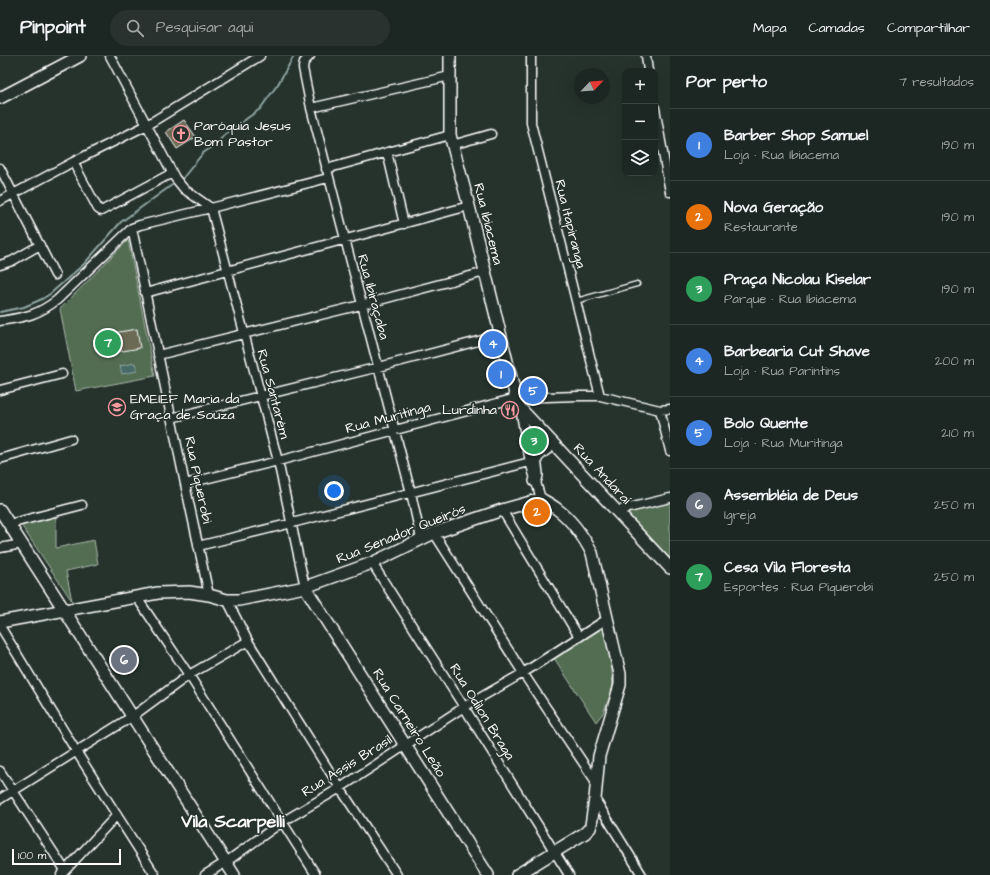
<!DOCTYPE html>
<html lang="pt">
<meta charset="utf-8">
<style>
body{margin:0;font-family:"Architects Daughter",sans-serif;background:#29322f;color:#f1f3f6}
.controls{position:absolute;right:12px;top:12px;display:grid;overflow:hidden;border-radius:8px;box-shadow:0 4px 16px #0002}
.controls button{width:36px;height:36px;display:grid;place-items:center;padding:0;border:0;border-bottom:1px solid #3a4340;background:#1c2622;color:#f1f3f6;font:20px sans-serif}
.compass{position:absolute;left:574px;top:12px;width:36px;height:36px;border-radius:50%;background:#1c2622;box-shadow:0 4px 16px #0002;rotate:65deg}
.scale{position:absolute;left:12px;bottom:10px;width:109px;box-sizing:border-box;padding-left:4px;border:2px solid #fff;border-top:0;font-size:11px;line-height:14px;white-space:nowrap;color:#fff;-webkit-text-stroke:3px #26332d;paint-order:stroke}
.you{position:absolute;left:334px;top:435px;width:14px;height:14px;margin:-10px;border:3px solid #fff;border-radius:50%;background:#1a73e8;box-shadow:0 0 0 6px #1a73e833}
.badge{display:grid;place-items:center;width:26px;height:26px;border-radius:50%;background:#2563eb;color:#fff;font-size:13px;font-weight:700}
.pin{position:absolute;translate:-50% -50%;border:2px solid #fff;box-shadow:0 1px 4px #0006}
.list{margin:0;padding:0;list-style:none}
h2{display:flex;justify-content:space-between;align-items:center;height:52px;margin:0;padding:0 16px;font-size:17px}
h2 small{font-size:13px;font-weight:400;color:#a0a5a5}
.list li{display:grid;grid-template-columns:26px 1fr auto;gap:12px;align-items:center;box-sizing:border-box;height:72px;padding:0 16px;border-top:1px solid #3a4340}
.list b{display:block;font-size:15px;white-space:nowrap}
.list p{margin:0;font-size:13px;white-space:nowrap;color:#a0a5a5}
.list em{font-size:13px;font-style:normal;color:#a0a5a5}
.icon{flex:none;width:22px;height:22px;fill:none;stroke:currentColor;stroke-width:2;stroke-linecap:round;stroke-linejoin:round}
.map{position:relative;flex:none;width:670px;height:819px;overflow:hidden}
header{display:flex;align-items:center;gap:24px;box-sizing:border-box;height:56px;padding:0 20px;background:#1c2622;border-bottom:1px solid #3a4340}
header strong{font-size:19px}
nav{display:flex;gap:22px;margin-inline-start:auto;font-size:14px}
.search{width:280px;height:36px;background:#29322f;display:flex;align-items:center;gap:10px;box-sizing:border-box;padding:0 14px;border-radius:22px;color:#a0a5a5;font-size:15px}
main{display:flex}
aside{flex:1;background:#1c2622}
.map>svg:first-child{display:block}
</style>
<header>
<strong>Pinpoint</strong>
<div class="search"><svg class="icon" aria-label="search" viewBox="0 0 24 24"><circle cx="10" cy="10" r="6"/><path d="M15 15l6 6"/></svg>Pesquisar aqui</div>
<nav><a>Mapa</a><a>Camadas</a><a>Compartilhar</a></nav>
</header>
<main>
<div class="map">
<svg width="670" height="819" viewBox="0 0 670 819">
<rect width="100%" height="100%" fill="#26332d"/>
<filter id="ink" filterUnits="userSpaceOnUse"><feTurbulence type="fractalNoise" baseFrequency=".025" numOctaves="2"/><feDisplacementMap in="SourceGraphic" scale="8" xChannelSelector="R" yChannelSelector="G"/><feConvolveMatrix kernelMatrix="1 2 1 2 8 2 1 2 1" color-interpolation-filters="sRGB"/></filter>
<g filter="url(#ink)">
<path fill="#536d53" stroke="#a9b6a9" d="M 128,184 L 155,320 L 76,335 L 60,253 Z
M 533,380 L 537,381 L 540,384 L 539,388 L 535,393 L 532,393 L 529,391 L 529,382 Z
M 670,446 L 670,509 L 623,457 Z
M 56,461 L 56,492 L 94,484 L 98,508 L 66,515 L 72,545 L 21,469 Z
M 604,569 L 612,614 L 613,633 L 603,657 L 596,666 L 554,602 Z"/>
<path fill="#466a68" stroke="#90a6a4" d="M 135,307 L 137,315 L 122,318 L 120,310 Z"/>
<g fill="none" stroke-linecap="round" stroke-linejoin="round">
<path stroke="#90a6a4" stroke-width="2" d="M 183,122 L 203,97 L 217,88 L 224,79 L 260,53 L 278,28 L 294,0
M 0,256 L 24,251 L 42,243 L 50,238 L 84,208 L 121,166 L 172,129"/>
</g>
<path fill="#6a6a55" stroke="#fff" d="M 184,64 L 196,81 L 177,93 L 166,76 Z
M 137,273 L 140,292 L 117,296 L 116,288 L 107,290 L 105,281 L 114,279 L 113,277 Z
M 129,596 L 134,604 L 119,613 L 114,605 Z"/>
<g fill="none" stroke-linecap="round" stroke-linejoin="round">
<g stroke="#fff" stroke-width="7">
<path id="lane" d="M 576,245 L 637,228"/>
</g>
<g stroke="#fff" stroke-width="11">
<path id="street" d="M 110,0 L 175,122 L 184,133 L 211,152 L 278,405 L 305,531
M 310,0 L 304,6 L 303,12 L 311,52 L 411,437 L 421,483
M 531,0 L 531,67 L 600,340
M 646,0 L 648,15
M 311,52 L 450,20
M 655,52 L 670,136
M 452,89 L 491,78
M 387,96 L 404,168
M 73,106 L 98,153 L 101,155 L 172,117
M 0,112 L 55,219
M 326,113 L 450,79
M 0,145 L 73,106 L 147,69 L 260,0
M 132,172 L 185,428 L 209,539
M 0,209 L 12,205 L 40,189
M 145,237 L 469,150
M 0,265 C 25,261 36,260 57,244 L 132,172 L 140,169 L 211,152 L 328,122
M 158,299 L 361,249 L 485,216
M 0,334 L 62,318
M 520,353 L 530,406 L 541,443
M 660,354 L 670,395
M 171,362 L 379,311 L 501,279
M 0,403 L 71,383
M 185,428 L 278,405 L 516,342 L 578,340 L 600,340 L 660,354 L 670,353
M 502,454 L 579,581
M 616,455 L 670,442
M 9,468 L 82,449
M 434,477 L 523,617 L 596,726
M 198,490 L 292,467 L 530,406
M 0,492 L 22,488
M 372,507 L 464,651 L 569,819
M 137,542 L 144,552 L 189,619 L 316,819
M 227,544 L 248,585 L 340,732 L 397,819
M 0,570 L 76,695 L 155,819
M 0,715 L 65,814
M 0,743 L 133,660 L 189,619 L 248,585
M 595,743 L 642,819
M 61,819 L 117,759
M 205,819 L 226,806 L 282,766 L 340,732 L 464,651 L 523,617 L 607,563"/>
</g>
<g stroke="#fff" stroke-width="14">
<path id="secondary" d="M 450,0 L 450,79 L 469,150 L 516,342 L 520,352 L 670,512
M 0,42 L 80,0
M 535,425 C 540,418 534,410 536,403 C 538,398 549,391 553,388
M 0,454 L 234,819
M 305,531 L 405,689 L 488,819
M 0,566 L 158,537 L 189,536 L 209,539 L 227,544 L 239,544 L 305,531 L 372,507 L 434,477 L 502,454 L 541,443 C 546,446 552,449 557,453 C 573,465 583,480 592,497 L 620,618 L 620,629 L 599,700 L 595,743 L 591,769 L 590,772 L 585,777 L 517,819"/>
</g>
<use href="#lane" stroke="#26332d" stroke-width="4"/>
<use href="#street" stroke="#26332d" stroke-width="8"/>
<use href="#secondary" stroke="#26332d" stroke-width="11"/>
</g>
</g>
<defs>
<g id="church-ring" transform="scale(0.9)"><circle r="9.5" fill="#26332d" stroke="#ff9aa2" stroke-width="1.5"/><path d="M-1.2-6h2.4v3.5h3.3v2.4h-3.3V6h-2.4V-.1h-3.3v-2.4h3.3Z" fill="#ff9aa2"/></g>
<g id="school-ring" transform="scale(0.9)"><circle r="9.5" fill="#26332d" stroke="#ff9aa2" stroke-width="1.5"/><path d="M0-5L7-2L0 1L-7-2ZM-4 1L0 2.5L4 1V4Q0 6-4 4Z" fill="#ff9aa2"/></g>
<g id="restaurant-ring" transform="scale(0.9)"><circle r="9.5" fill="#26332d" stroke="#ff9aa2" stroke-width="1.5"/><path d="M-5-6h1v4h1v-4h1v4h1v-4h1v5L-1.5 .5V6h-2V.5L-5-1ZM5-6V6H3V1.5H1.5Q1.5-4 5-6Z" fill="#ff9aa2"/></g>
</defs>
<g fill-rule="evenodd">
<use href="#church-ring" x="181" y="78"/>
<use href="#school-ring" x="117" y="351"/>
<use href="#restaurant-ring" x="510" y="354"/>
</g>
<g text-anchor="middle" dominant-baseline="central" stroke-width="3.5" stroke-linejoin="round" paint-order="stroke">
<g font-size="14" fill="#fff" stroke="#26332d" text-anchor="start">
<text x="194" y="70">Paróquia Jesus<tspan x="194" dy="16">Bom Pastor</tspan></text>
<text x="130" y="343">EMEIEF Maria da<tspan x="130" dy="16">Graça de Souza</tspan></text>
<text x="497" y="354" text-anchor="end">Lurdinha</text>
</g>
<g font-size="14" fill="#fff" stroke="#26332d">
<text transform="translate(488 168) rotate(76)">Rua Ibiacema</text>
<text transform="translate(570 168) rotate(76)">Rua Itapiranga</text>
<text transform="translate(373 241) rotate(75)">Rua Ibiraçaba</text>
<text transform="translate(273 338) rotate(75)">Rua Santarém</text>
<text transform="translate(388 362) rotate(-15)">Rua Muritinga</text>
<text transform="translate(602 418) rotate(47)">Rua Andaraí</text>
<text transform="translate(198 424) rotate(78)">Rua Piquerobi</text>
<text transform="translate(401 478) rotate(-22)">Rua Senador Queirós</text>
<text transform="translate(482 656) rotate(58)">Rua Odilon Braga</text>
<text transform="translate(409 667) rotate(58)">Rua Carneiro Leão</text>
<text transform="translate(347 710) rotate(-32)">Rua Assis Brasil</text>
</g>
<g font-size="18" font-weight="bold" fill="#fff" stroke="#26332d">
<text x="233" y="765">Vila Scarpelli</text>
</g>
</g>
</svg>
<div class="controls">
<button>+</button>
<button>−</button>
<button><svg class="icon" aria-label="layers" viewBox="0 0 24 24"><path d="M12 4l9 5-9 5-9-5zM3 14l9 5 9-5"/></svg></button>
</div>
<svg class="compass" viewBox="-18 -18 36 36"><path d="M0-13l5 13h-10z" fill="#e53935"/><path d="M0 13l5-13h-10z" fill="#a0a5a5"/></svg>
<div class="scale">100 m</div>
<div class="you"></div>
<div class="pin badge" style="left:501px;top:318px;background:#3f7fe0">1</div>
<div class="pin badge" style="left:537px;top:456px;background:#e8710a">2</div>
<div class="pin badge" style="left:534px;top:385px;background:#2e9e5b">3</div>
<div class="pin badge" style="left:493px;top:288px;background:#3f7fe0">4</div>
<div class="pin badge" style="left:533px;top:335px;background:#3f7fe0">5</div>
<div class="pin badge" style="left:124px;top:604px;background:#6b7280">6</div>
<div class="pin badge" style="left:108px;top:287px;background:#2e9e5b">7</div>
</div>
<aside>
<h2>Por perto<small>7 resultados</small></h2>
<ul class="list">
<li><span class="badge" style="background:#3f7fe0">1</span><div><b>Barber Shop Samuel</b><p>Loja · Rua Ibiacema</p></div><em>190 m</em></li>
<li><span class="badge" style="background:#e8710a">2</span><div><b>Nova Geração</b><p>Restaurante</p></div><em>190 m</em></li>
<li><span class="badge" style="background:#2e9e5b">3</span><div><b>Praça Nicolau Kiselar</b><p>Parque · Rua Ibiacema</p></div><em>190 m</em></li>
<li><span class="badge" style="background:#3f7fe0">4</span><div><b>Barbearia Cut Shave</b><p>Loja · Rua Parintins</p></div><em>200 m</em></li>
<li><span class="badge" style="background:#3f7fe0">5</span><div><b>Bolo Quente</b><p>Loja · Rua Muritinga</p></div><em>210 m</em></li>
<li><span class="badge" style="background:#6b7280">6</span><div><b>Assembléia de Deus</b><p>Igreja</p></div><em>250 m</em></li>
<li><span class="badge" style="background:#2e9e5b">7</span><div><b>Cesa Vila Floresta</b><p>Esportes · Rua Piquerobi</p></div><em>250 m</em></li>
</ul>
</aside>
</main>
